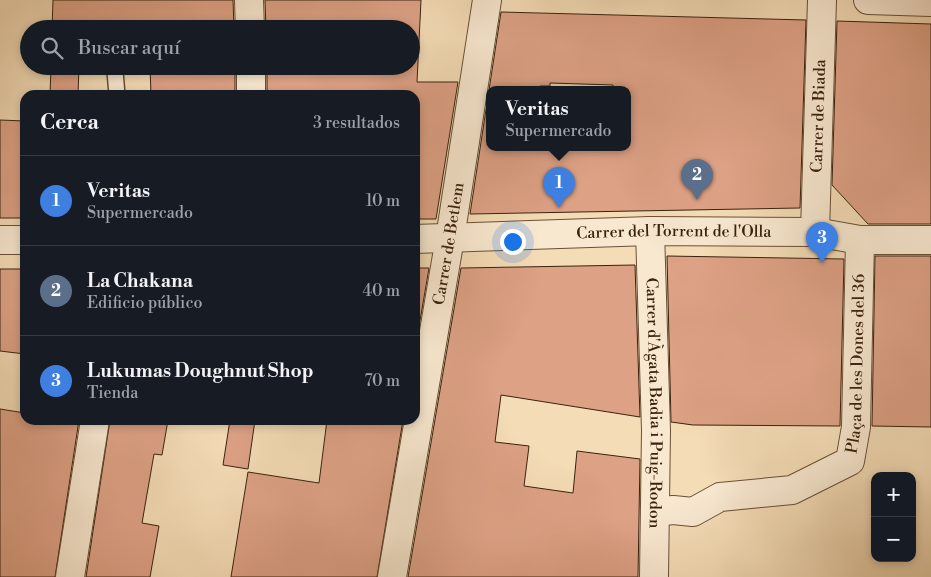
<!DOCTYPE html>
<html lang="es">
<meta charset="utf-8">
<style>
body{margin:0;font-family:"Libre Bodoni",serif;background:#20242c;color:#f1f3f6}
.controls{position:absolute;right:15px;bottom:15px;display:grid;overflow:hidden;border-radius:10px;box-shadow:0 2px 8px #0003}
.controls button{width:45px;height:45px;display:grid;place-items:center;padding:0;border:0;border-bottom:1px solid #363941;background:#171b24;color:#f1f3f6;font:25px sans-serif}
.you{position:absolute;left:512px;top:241px;width:18px;height:18px;margin:-12px;border:4px solid #fff;border-radius:50%;background:#1a73e8;box-shadow:0 0 0 8px #1a73e833}
.badge{display:grid;place-items:center;width:32px;height:32px;border-radius:50%;background:#c59692;color:#fff;font-size:16px;font-weight:700}
.pin{position:absolute;translate:-50% -41px;filter:drop-shadow(0 1px 2px #0008)}
.pin::after{content:'';position:absolute;top:26px;width:18px;height:15px;background:inherit;clip-path:polygon(0 0,100% 0,50% 100%)}
.popup{position:absolute;left:486px;top:86px;width:145px;height:65px;box-sizing:border-box;display:grid;place-content:center;border-radius:10px;background:#171b24;filter:drop-shadow(0 1px 4px #0005);font-size:16px;white-space:nowrap;color:#9ea1a6}
.popup b{font-size:19px;color:#f1f3f6}
.popup::after{content:'';position:absolute;left:50%;top:100%;margin-left:-10px;border:10px solid transparent;border-top-color:#171b24}
.list{margin:0;padding:0;list-style:none}
h2{display:flex;justify-content:space-between;align-items:center;height:65px;margin:0;padding:0 20px;font-size:21px}
h2 small{font-size:16px;font-weight:400;color:#9ea1a6}
.list li{display:grid;grid-template-columns:32px 1fr auto;gap:15px;align-items:center;box-sizing:border-box;height:90px;padding:0 20px;border-top:1px solid #363941}
.list b{display:block;font-size:19px;white-space:nowrap}
.list p{margin:0;font-size:16px;white-space:nowrap;color:#9ea1a6}
.list em{font-size:16px;font-style:normal;color:#9ea1a6}
.icon{flex:none;width:28px;height:28px;fill:none;stroke:currentColor;stroke-width:2;stroke-linecap:round;stroke-linejoin:round}
.map{position:relative;flex:none;width:931px;height:577px;overflow:hidden}
.search{position:absolute;background:#171b24;box-shadow:0 2px 8px #0003;left:20px;top:20px;width:400px;height:55px;display:flex;align-items:center;gap:12px;box-sizing:border-box;padding:0 18px;border-radius:28px;color:#9ea1a6;font-size:19px}
.panel{position:absolute;background:#171b24;box-shadow:0 2px 8px #0003;left:20px;top:90px;width:400px;height:335px;border-radius:15px}
.map>svg:first-child{display:block}
</style>
<div class="map">
<svg width="931" height="577" viewBox="0 0 931 577">
<rect width="100%" height="100%" fill="#f4dcb6"/>
<filter id="stains"><feTurbulence type="fractalNoise" baseFrequency=".004" numOctaves="4"/><feColorMatrix values="0 0 0 0 .2 0 0 0 0 .09 0 0 0 0 .02 0 0 0 .5 -.17"/></filter>
<radialGradient id="worn" r=".72"><stop offset=".6" stop-color="#630" stop-opacity="0"/><stop offset="1" stop-color="#630" stop-opacity=".3"/></radialGradient>
<path fill="#dda185" stroke="#3a220c" fill-rule="evenodd" d="M 53,0 L 233,0 L 234,29 L 52,29 Z
M 265,0 L 421,0 L 417,82 L 458,82 L 436,219 L 415,219 L 415,95 L 267,95 L 267,66 L 411,66 L 411,29 L 266,29 Z
M 501,12 L 806,20 L 800,208 L 470,214 ZM 550,83 L 613,85 L 613,89 L 628,89 L 628,147 L 490,147 L 490,89 L 540,89 L 540,86 L 550,86 Z
M 837,21 L 931,24 L 931,224 L 868,224 L 832,185 Z
M 51,66 L 79,66 L 78,95 L 50,95 Z
M 150,66 L 235,66 L 235,95 L 151,95 Z
M 0,120 L 25,121 L 25,218 L 0,218 Z
M 667,256 L 844,259 L 840,426 L 693,425 L 671,422 Z
M 875,256 L 931,256 L 931,427 L 872,426 Z
M 635,265 L 640,417 L 501,395 L 495,442 L 529,446 L 524,486 L 573,493 L 577,451 L 640,459 L 638,577 L 408,577 L 461,268 Z
M 415,268 L 429,268 L 415,350 Z
M 0,269 L 25,269 L 25,354 L 0,351 Z
M 0,409 L 25,413 L 25,420 L 79,420 L 55,577 L 0,577 Z
M 110,420 L 168,420 L 162,455 L 154,454 L 142,523 L 159,526 L 150,577 L 86,577 Z
M 230,420 L 255,420 L 248,469 L 223,465 Z
M 327,420 L 403,420 L 377,577 L 231,577 L 248,472 L 319,483 Z"/>
<g fill="none" stroke-linecap="round" stroke-linejoin="round">
<g stroke="#685036" stroke-width="18">
<path id="lane" d="M 115,71 L 117,95"/>
</g>
<g stroke="#685036" stroke-width="30">
<g id="street">
<path d="M 249,0 L 250,29"/>
<path d="M 868,0 L 931,2"/>
<path d="M 251,66 L 251,95"/>
<path id="s1" d="M 650,231 L 656,430 L 654,577"/>
<path id="s2" d="M 815,232 L 822,0"/>
<path id="s3" d="M 415,239 L 650,231 L 815,232 L 860,240 L 931,240"/>
<path d="M 0,240 L 25,240"/>
<path id="s4" d="M 655,512 L 673,510 L 693,512 L 720,497 L 792,490 L 850,461 L 856,427 L 860,240"/>
<path d="M 70,577 L 95,420"/>
<path id="s5" d="M 392,577 L 450,238 L 487,0"/>
</g>
</g>
<use href="#lane" stroke="#f8e8d0" stroke-width="15"/>
<use href="#street" stroke="#f8e8d0" stroke-width="28"/>
</g>
<g text-anchor="middle" dominant-baseline="central" stroke-width="5" stroke-linejoin="round" paint-order="stroke">
<g font-size="16" fill="#3a220c" stroke="#f8e8d0">
<text stroke="none"><textPath href="#s2" startOffset="116">Carrer de Biada</textPath></text>
<text stroke="none"><textPath href="#s3" startOffset="259">Carrer del Torrent de l'Olla</textPath></text>
<text stroke="none"><textPath href="#s5" startOffset="338">Carrer de Betlem</textPath></text>
<text stroke="none"><textPath href="#s4" startOffset="304">Plaça de les Dones del 36</textPath></text>
<text stroke="none"><textPath href="#s1" startOffset="172">Carrer d'Àgata Badia i Puig-Rodon</textPath></text>
</g>
</g>
<rect width="100%" height="100%" filter="url(#stains)"/>
<rect width="100%" height="100%" fill="url(#worn)"/>
</svg>
<div class="controls">
<button>+</button>
<button>−</button>
</div>
<div class="you"></div>
<div class="pin badge" style="left:559px;top:208px;background:#3f7fe0">1</div>
<div class="popup"><b>Veritas</b>Supermercado</div>
<div class="pin badge" style="left:697px;top:200px;background:#5c6f8a">2</div>
<div class="pin badge" style="left:822px;top:263px;background:#3f7fe0">3</div>
<div class="search"><svg class="icon" aria-label="search" viewBox="0 0 24 24"><circle cx="10" cy="10" r="6"/><path d="M15 15l6 6"/></svg>Buscar aquí</div>
<section class="panel">
<h2>Cerca<small>3 resultados</small></h2>
<ul class="list">
<li><span class="badge" style="background:#3f7fe0">1</span><div><b>Veritas</b><p>Supermercado</p></div><em>10 m</em></li>
<li><span class="badge" style="background:#5c6f8a">2</span><div><b>La Chakana</b><p>Edificio público</p></div><em>40 m</em></li>
<li><span class="badge" style="background:#3f7fe0">3</span><div><b>Lukumas Doughnut Shop</b><p>Tienda</p></div><em>70 m</em></li>
</ul>
</section>
</div>
